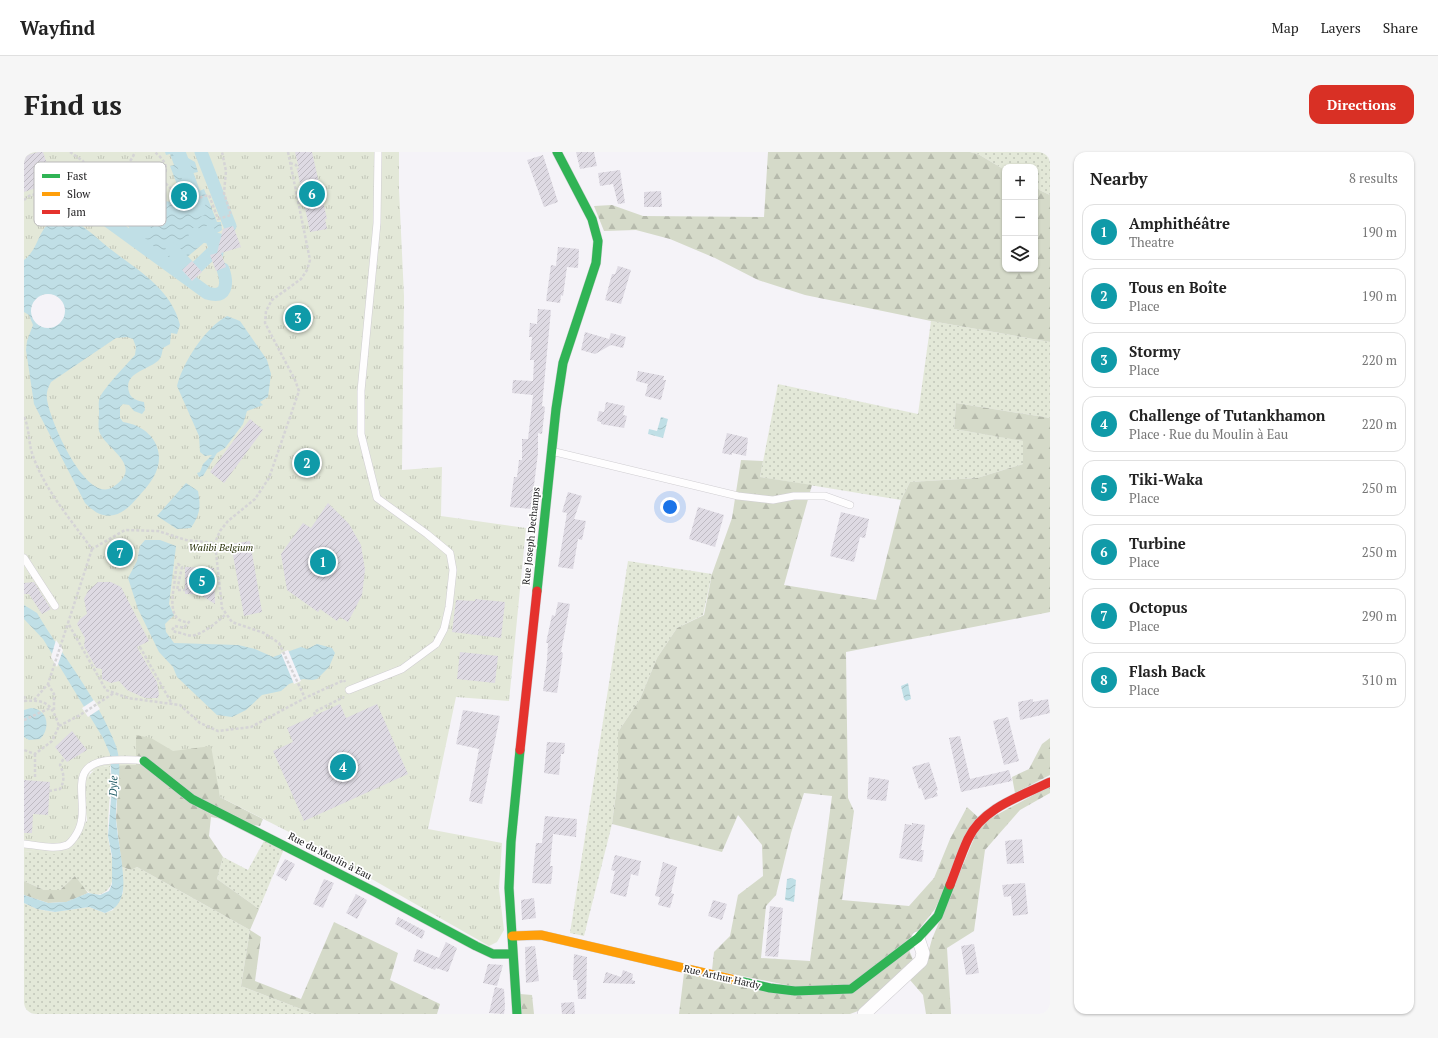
<!DOCTYPE html>
<meta charset="utf-8">
<style>
body{margin:0;font-family:"PT Serif",serif;background:#f6f6f6;color:#222}
.controls{position:absolute;right:12px;top:12px;display:grid;overflow:hidden;border-radius:8px;box-shadow:0 1px 3px #0004}
.controls button{width:36px;height:36px;display:grid;place-items:center;padding:0;border:0;border-bottom:1px solid #e0e0e0;background:#fff;color:#222;font:20px sans-serif}
.you{position:absolute;left:646px;top:355px;width:14px;height:14px;margin:-10px;border:3px solid #fff;border-radius:50%;background:#1a73e8;box-shadow:0 0 0 6px #1a73e833}
.badge{display:grid;place-items:center;width:26px;height:26px;border-radius:50%;background:#d93025;color:#fff;font-size:13px;font-weight:700}
.pin{position:absolute;translate:-50% -50%;border:2px solid #fff;box-shadow:0 1px 4px #0006}
.list{margin:0;padding:0;list-style:none}
h2{display:flex;justify-content:space-between;align-items:center;height:52px;margin:0;padding:0 16px;font-size:17px}
h2 small{font-size:13px;font-weight:400;color:#767676}
.list li{display:grid;grid-template-columns:26px 1fr auto;gap:12px;align-items:center;box-sizing:border-box;height:56px;margin:0 8px 8px;padding:0 8px;border:1px solid #e0e0e0;border-radius:12px}
.list b{display:block;font-size:15px;white-space:nowrap}
.list p{margin:0;font-size:13px;white-space:nowrap;color:#767676}
.list em{font-size:13px;font-style:normal;color:#767676}
.icon{flex:none;width:22px;height:22px;fill:none;stroke:currentColor;stroke-width:2;stroke-linecap:round;stroke-linejoin:round}
.map{position:relative;flex:none;width:1026px;height:862px;overflow:hidden;border-radius:12px}
header{display:flex;align-items:center;gap:24px;box-sizing:border-box;height:56px;padding:0 20px;background:#fff;border-bottom:1px solid #e0e0e0}
header strong{font-size:19px}
nav{display:flex;gap:22px;margin-inline-start:auto;font-size:14px}
.intro{display:flex;align-items:center;justify-content:space-between;box-sizing:border-box;height:96px;padding:0 24px}
h1{margin:0;font-size:28px}
.button{padding:10px 18px;border-radius:12px;background:#d93025;color:#fff;font-size:14px;font-weight:700}
main{display:flex;gap:24px;padding:0 24px}
aside{flex:1;background:#fff;border-radius:12px;box-shadow:0 1px 3px #0004}
.map>svg:first-child{display:block}
</style>
<header>
<strong>Wayfind</strong>
<nav><a>Map</a><a>Layers</a><a>Share</a></nav>
</header>
<div class="intro"><h1>Find us</h1><a class="button">Directions</a></div>
<main>
<div class="map">
<svg width="1026" height="862" viewBox="0 0 1026 862">
<defs>
<pattern id="grass-dots" width="8" height="8" patternUnits="userSpaceOnUse"><rect width="8" height="8" fill="#e3e8d8"/><path d="M2 2h.1M6 6h.1" fill="none" stroke="#c2c6b9" stroke-width="1.8" stroke-linecap="round"/></pattern>
<pattern id="forest-firs" width="22" height="20" patternUnits="userSpaceOnUse"><rect width="22" height="20" fill="#d5dac9"/><path d="M5 1l3.5 6h-7zM16 11l3.5 6h-7z" fill="#b6baac"/></pattern>
<pattern id="park-tufts" width="24" height="20" patternUnits="userSpaceOnUse"><rect width="24" height="20" fill="#e3e8d8"/><path d="M3 7l-1-3M5 7V3M7 7l1-3M15 17l-1-3M17 17v-4M19 17l1-3" fill="none" stroke="#c2c6b9"/></pattern>
<pattern id="water-waves" width="16" height="10" patternUnits="userSpaceOnUse"><rect width="16" height="10" fill="#c0dfe6"/><path d="M0 5q4-4 8 0t8 0" fill="none" stroke="#a4bfc5"/></pattern>
<pattern id="building-hatch" width="6" height="6" patternUnits="userSpaceOnUse"><rect width="6" height="6" fill="#dedae3"/><path d="M-1 1l2-2M0 6l6-6M5 7l2-2" fill="none" stroke="#bebac2"/></pattern>
</defs>
<rect width="100%" height="100%" fill="#f5f3f8"/>
<path fill="url(#grass-dots)" d="M 946,0 L 1026,0 L 1026,43 L 1011,36 L 1011,15 L 981,15 L 981,18 L 954,2 Z
M 907,169 L 1026,190 L 1026,266 L 932,251 L 930,277 L 1000,289 L 999,312 L 953,326 L 886,330 L 877,348 L 736,325 L 754,232 L 894,262 Z
M 604,409 L 688,422 L 679,463 L 653,476 L 633,506 L 616,547 L 594,580 L 594,626 L 588,672 L 560,784 L 546,781 Z
M 86,614 C 88,637 83,663 84,685 C 86,700 97,733 79,741 C 66,748 57,733 51,724 L 36,738 L 20,738 L 0,729 L 0,699 L 34,702 L 63,669 C 63,644 53,616 86,614 Z
M 240,689 L 260,697 L 235,757 L 193,727 L 199,705 L 224,718 Z
M 98,715 L 106,718 L 113,715 L 226,778 L 217,834 L 290,862 L 0,862 L 0,751 L 13,757 L 30,760 L 65,755 L 81,761 L 89,758 L 99,741 Z"/>
<path fill="url(#forest-firs)" fill-rule="evenodd" d="M 744,0 L 946,0 L 954,2 L 981,18 L 981,117 L 1011,117 L 1011,36 L 1026,43 L 1026,190 L 907,169 L 781,143 L 734,128 L 691,106 L 646,87 L 612,78 L 580,79 L 570,54 L 588,53 L 619,64 L 740,65 Z
M 932,251 L 1026,266 L 1026,460 L 822,500 L 824,646 L 830,659 L 818,748 L 885,754 L 910,726 L 926,687 L 943,655 L 955,666 L 911,757 L 892,781 L 826,834 L 772,835 L 688,818 L 690,800 L 706,784 L 714,743 L 739,724 L 738,693 L 714,663 L 698,700 L 588,672 L 594,626 L 594,580 L 616,547 L 633,506 L 653,476 L 680,463 L 688,422 L 708,366 L 717,308 L 739,309 L 736,325 L 788,333 L 760,433 L 852,448 L 877,348 L 886,330 L 953,326 L 999,312 L 999,289 L 930,277 ZM 780,641 L 808,644 L 786,809 L 737,806 L 742,754 L 752,743 L 767,681 Z
M 82,554 L 192,586 L 196,645 L 239,667 L 236,674 L 187,665 L 185,684 L 199,705 L 193,727 L 235,757 L 226,778 L 237,785 L 231,829 L 277,847 L 310,770 L 374,801 L 366,828 L 416,852 L 413,862 L 290,862 L 217,834 L 226,778 L 113,715 L 107,718 L 98,715 L 92,667 L 95,614 Z
M 1026,586 L 1026,623 L 991,641 L 988,625 L 1005,617 L 1018,592 Z
M 1026,634 L 1026,641 L 996,658 L 961,698 L 950,779 L 923,796 L 927,862 L 902,862 L 899,843 L 886,828 L 901,812 L 908,787 L 956,672 Z
M 51,724 L 64,741 L 43,750 L 24,751 L 0,743 L 0,729 L 20,738 L 36,738 Z
M 885,798 L 890,810 L 834,859 L 826,862 L 655,862 L 660,821 L 828,841 Z
M 496,842 L 508,843 L 510,862 L 498,862 Z"/>
<path fill="url(#park-tufts)" d="M 0,0 L 375,0 L 375,37 L 380,144 L 378,318 L 418,315 L 417,364 L 502,376 L 485,549 L 432,545 L 404,677 L 478,691 L 475,737 L 480,778 L 473,790 L 465,794 L 267,681 L 196,645 L 187,594 L 149,599 L 127,586 L 112,583 L 112,613 L 82,614 L 66,620 C 61,632 63,644 63,657 C 63,674 54,699 34,702 C 23,703 11,700 0,699 Z"/>
<path fill="url(#water-waves)" fill-rule="evenodd" d="M 141,0 L 159,0 L 164,6 L 171,10 L 174,20 L 160,23 L 166,43 L 180,37 L 193,70 L 197,70 L 198,78 L 188,84 L 155,112 L 144,112 L 140,116 L 138,114 L 142,106 L 138,101 L 113,85 L 110,87 L 105,81 L 106,73 L 108,70 L 113,74 L 117,70 C 117,43 124,47 148,50 L 153,46 L 156,40 L 146,14 L 150,13 L 146,2 L 142,3 Z
M 40,66 C 59,71 70,84 85,96 C 113,118 147,136 156,173 L 153,182 L 147,181 L 146,192 L 139,196 C 138,200 138,204 135,208 C 125,218 99,220 105,240 C 107,247 114,249 120,250 L 121,258 L 118,262 L 110,259 L 105,253 L 99,252 L 96,255 L 96,266 L 99,270 C 127,274 145,299 129,326 C 125,333 119,339 114,345 C 108,352 100,361 90,363 C 78,366 69,359 61,351 L 10,252 L 2,198 L 3,189 L 9,173 L 5,163 L 0,160 L 0,108 C 18,95 12,69 40,66 ZM 103,185 L 109,187 L 112,195 L 111,203 C 102,213 81,235 76,245 C 74,249 75,256 75,260 C 75,265 74,274 75,279 C 81,297 122,314 89,335 C 62,353 25,267 23,247 C 22,240 24,236 27,230 L 92,186 Z
M 203,164 L 216,169 L 243,208 L 247,222 L 244,245 L 236,250 L 239,253 L 223,259 L 219,272 L 201,296 L 193,301 L 179,324 L 175,325 L 173,321 L 176,320 L 179,312 L 188,303 L 181,304 L 176,300 L 175,284 L 153,234 C 159,210 181,176 203,164 Z
M 637,265 L 644,267 L 639,286 L 624,282 L 625,277 L 633,279 Z
M 162,331 L 174,339 C 177,355 176,362 167,376 L 153,377 L 133,364 Z
M 121,388 L 136,388 L 152,394 L 145,452 L 150,463 L 141,472 L 142,480 L 150,491 L 214,493 L 231,497 L 249,505 L 277,495 L 283,497 L 293,492 L 308,496 L 311,501 L 305,515 L 293,527 L 288,528 L 279,527 L 265,532 L 257,539 L 238,543 L 222,558 L 208,565 L 193,563 L 153,525 L 149,515 L 135,500 L 114,457 L 104,426 L 113,409 L 116,394 Z
M 0,453 L 13,461 C 39,505 74,546 92,594 C 100,617 91,644 92,667 C 93,686 103,726 98,743 C 95,753 91,757 81,761 L 65,755 L 31,760 L 13,757 L 0,751 L 0,743 L 24,751 L 42,750 L 64,741 L 76,743 L 85,739 L 88,732 L 88,704 L 84,684 L 88,634 L 86,602 L 79,586 L 19,487 L 0,467 Z
M 884,531 L 887,547 L 882,549 L 880,547 L 877,534 Z
M 7,556 C 24,557 27,576 16,587 L 5,588 L 0,585 L 0,558 Z
M 768,726 L 772,728 L 770,750 L 761,748 L 763,727 Z"/>
<path fill="#f5f3f8" d="M7 159a17 17 0 1 1 34 0a17 17 0 1 1-34 0Z
M 32,488 L 39,498 L 33,515 L 27,505 Z
M 264,498 L 277,529 L 270,532 L 257,501 Z
M 70,548 L 76,557 L 64,565 L 58,556 Z"/>
<g fill="none" stroke-linecap="round" stroke-linejoin="round">
<path stroke="#c0dfe6" stroke-width="13" d="M 155,0 L 176,58
M 177,0 L 206,74
M 122,80 L 114,78 L 97,50 L 87,47 L 79,51 L 77,62 L 84,69 L 183,141 C 203,147 204,132 199,117
M 185,80 L 193,101
M 171,82 L 196,88
M 148,97 L 163,113
M 173,115 L 197,92"/>
</g>
<path fill="url(#building-hatch)" d="M 14,0 L 19,0 L 26,21 L 29,21 L 32,32 L 19,36 L 18,34 L 0,40 L 0,4 Z
M 271,0 L 288,0 L 303,67 L 301,67 L 303,77 L 286,80 L 273,17 L 275,17 Z
M 552,0 L 570,0 L 573,14 L 556,17 Z
M 519,3 L 534,50 L 520,55 L 503,8 Z
M 596,18 L 601,51 L 594,52 L 589,32 L 576,34 L 574,21 Z
M 637,39 L 638,55 L 620,55 L 620,40 Z
M 209,74 L 217,95 L 197,101 L 202,115 L 192,119 L 186,103 L 193,101 L 199,77 Z
M 534,95 L 555,97 L 554,116 L 543,115 L 539,144 L 537,143 L 536,151 L 522,149 L 527,113 L 532,114 Z
M 168,109 L 178,120 L 168,129 L 158,118 Z
M 594,114 L 607,118 L 597,152 L 581,148 L 588,122 L 591,122 Z
M 514,157 L 527,158 L 518,254 L 521,255 L 518,282 L 514,281 L 514,301 L 507,357 L 486,355 L 490,325 L 493,325 L 495,308 L 498,308 L 498,287 L 504,287 L 509,243 L 488,241 L 489,228 L 509,229 L 510,208 L 506,208 L 508,185 L 505,185 L 506,171 L 513,172 Z
M 561,180 L 585,187 L 587,181 L 602,185 L 599,196 L 587,193 L 571,202 L 557,198 Z
M 614,219 L 640,224 L 639,228 L 642,228 L 637,248 L 621,244 L 624,232 L 612,229 Z
M 582,250 L 601,254 L 599,263 L 603,264 L 600,276 L 577,272 L 577,270 L 573,269 L 575,259 L 580,260 Z
M 226,267 L 239,278 L 200,331 L 186,320 Z
M 703,281 L 724,286 L 722,304 L 708,301 L 708,303 L 698,301 Z
M268 311a15 15 0 1 1 30 0a15 15 0 1 1-30 0Z
M 544,340 L 558,344 L 550,367 L 562,369 L 558,388 L 554,387 L 549,417 L 534,415 L 543,361 L 538,360 Z
M 304,351 L 325,372 L 337,393 L 341,418 L 338,443 L 324,470 L 316,465 L 313,469 L 296,457 L 294,460 L 263,438 L 257,402 L 279,371 L 287,376 Z
M 674,355 L 700,363 L 691,395 L 665,387 Z
M 817,360 L 845,367 L 841,386 L 836,385 L 830,410 L 806,404 Z
M 226,389 L 238,460 L 220,464 L 207,392 Z
M 161,415 L 190,416 L 191,452 L 175,442 L 161,442 Z
M 10,430 L 27,457 L 18,462 L 5,442 L 0,442 L 0,431 Z
M 74,430 L 87,430 L 97,435 L 125,489 L 113,495 L 133,530 L 135,542 L 134,546 L 121,546 L 103,538 L 95,529 L 87,531 L 78,527 L 78,517 L 72,516 L 60,494 L 61,486 L 53,472 L 56,467 L 63,462 L 60,447 L 64,439 Z
M 451,447 L 481,450 L 477,486 L 428,480 L 432,448 L 451,449 Z
M 534,450 L 546,452 L 537,500 L 539,501 L 533,541 L 519,539 L 523,508 L 524,491 L 522,491 L 528,463 L 531,464 Z
M 436,500 L 474,504 L 471,531 L 433,527 Z
M 1009,547 L 1009,550 L 1024,547 L 1026,561 L 996,568 L 994,550 Z
M 316,552 L 322,566 L 353,552 L 384,622 L 280,669 L 249,599 L 269,590 L 263,576 Z
M 439,558 L 476,564 L 458,652 L 445,649 L 455,597 L 432,592 Z
M 984,565 L 995,609 L 980,613 L 969,569 Z
M 48,579 L 63,598 L 43,610 L 31,595 Z
M 936,584 L 946,627 L 985,618 L 988,629 L 937,640 L 925,586 Z
M 523,590 L 541,591 L 540,602 L 537,602 L 535,623 L 520,621 Z
M 905,610 L 914,638 L 912,639 L 914,644 L 901,648 L 897,636 L 895,637 L 888,615 Z
M 845,625 L 865,628 L 862,649 L 843,647 Z
M 0,628 L 26,630 L 24,663 L 9,662 L 8,681 L 0,681 Z
M 521,664 L 553,667 L 552,685 L 529,682 L 526,714 L 529,714 L 527,732 L 508,731 L 512,691 L 518,691 Z
M 888,671 L 901,673 L 897,698 L 900,698 L 898,710 L 875,706 L 881,672 L 888,673 Z
M 998,687 L 1000,711 L 983,712 L 981,689 Z
M 591,703 L 617,709 L 614,724 L 607,722 L 602,745 L 586,741 L 591,719 L 587,718 Z
M 261,707 L 271,712 L 262,729 L 252,723 Z
M 639,710 L 653,715 L 647,741 L 650,742 L 646,756 L 634,753 L 636,745 L 631,744 Z
M 300,727 L 310,731 L 299,756 L 289,752 Z
M 1001,731 L 1004,762 L 989,764 L 987,744 L 980,745 L 978,733 Z
M 332,742 L 343,748 L 333,767 L 322,761 Z
M 510,746 L 512,766 L 498,768 L 497,748 Z
M 689,748 L 703,752 L 698,768 L 684,764 Z
M 746,754 L 759,756 L 754,805 L 741,804 Z
M 374,765 L 401,779 L 398,787 L 371,772 Z
M 422,790 L 433,796 L 424,820 L 412,816 L 411,818 L 389,809 L 393,797 L 415,806 Z
M 950,792 L 955,821 L 942,823 L 937,794 Z
M 511,794 L 515,829 L 502,831 L 501,795 Z
M 550,802 L 563,805 L 562,847 L 554,847 L 553,828 L 549,828 Z
M 464,812 L 479,813 L 473,834 L 459,831 Z
M 599,818 L 609,822 L 608,828 L 611,829 L 611,832 L 579,831 L 582,820 L 597,825 Z
M 471,835 L 480,837 L 481,854 L 480,862 L 465,861 Z
M 550,850 L 551,862 L 538,862 L 537,851 Z"/>
<g fill="none" stroke-linecap="round" stroke-linejoin="round">
<g stroke="#d0ced2" stroke-width="8">
<path id="lane" d="M 527,299 L 714,344 L 749,348 L 770,344 L 801,344 L 826,353
M 0,406 L 31,454
M 325,538 L 378,517 L 412,492 L 420,477 L 425,455 L 429,418 L 426,401 L 403,382 L 353,346 L 337,282 L 337,239 L 353,71 L 354,0
M 0,692 C 13,693 31,698 43,693 C 48,690 50,686 53,681 C 70,652 36,611 89,608 C 100,608 110,607 120,609"/>
</g>
<g stroke="#d0ced2" stroke-width="14">
<path id="street" d="M 840,862 L 897,809 L 899,801 L 894,786"/>
</g>
<g stroke="#d0ced2" stroke-width="10">
<path id="fast" d="M 513,439 L 532,257 L 539,211 L 572,111 L 574,89 L 568,67 L 533,0
M 120,609 L 168,647 L 351,740 L 452,794 L 469,802 L 489,802
M 711,828 L 746,836 L 771,839 L 827,837 L 894,786 L 914,764 L 926,733
M 493,862 L 485,736 L 487,690 L 496,598"/>
</g>
<g stroke="#d0ced2" stroke-width="10">
<path id="slow" d="M 488,784 L 517,783 L 711,828"/>
</g>
<g stroke="#d0ced2" stroke-width="10">
<path id="jam" d="M 496,598 L 513,439
M 926,733 C 932,718 937,702 944,687 C 958,656 997,644 1026,630"/>
</g>
<path stroke="#d5d4d6" stroke-width="2.5" stroke-dasharray="3 2" stroke-linecap="butt" d="M 46,0 L 59,9 L 63,21 C 83,20 102,23 111,0
M 264,0 L 286,108 L 283,118 L 277,127 L 248,148 L 242,159 L 241,171 L 271,228 L 275,239 L 245,326 L 231,347 L 204,369 L 196,379 L 191,391 L 198,456 L 208,470 L 240,481 L 255,491 L 281,546
M 266,11 L 272,13 L 274,17
M 95,19 C 100,24 107,32 114,35 C 128,40 146,27 141,12 C 139,7 134,3 131,0
M 138,28 L 154,43 L 166,48 L 185,43 L 194,67 L 207,63 L 200,41 L 202,19 L 198,0
M 0,48 L 5,44 L 54,30 L 63,21
M 0,265 C 6,277 4,291 9,304 C 21,338 47,368 68,397 L 101,378 L 134,379 L 162,388 L 191,391
M 68,397 L 44,471 L 82,538 L 104,546 L 156,553 L 176,571 L 194,579 L 227,575 L 281,546 L 320,528 L 321,530
M 162,438 L 153,438 L 158,415 L 154,412 C 151,416 152,421 151,427 C 149,441 142,471 165,470 L 160,476 L 151,474 L 148,478 C 152,481 153,480 157,481 C 159,481 161,483 163,483 C 174,487 193,470 201,463
M 116,495 L 148,552
M 24,532 L 30,542 L 30,558
M 0,544 L 1,548
M 10,548 L 24,532 L 44,471
M 0,549 C 23,547 28,553 35,574 L 28,589 L 11,602 L 0,598
M 291,563 L 290,560 L 320,545
M 0,568 L 26,556
M 35,574 L 56,563 L 90,541
M 11,602 L 11,625
M 25,639 L 36,637 C 41,628 40,622 36,613 L 40,606"/>
<use href="#lane" stroke="#fefdfe" stroke-width="7"/>
<use href="#street" stroke="#fefdfe" stroke-width="13"/>
<use href="#fast" stroke="#30b455" stroke-width="9"/>
<use href="#slow" stroke="#ff9f0a" stroke-width="9"/>
<use href="#jam" stroke="#e5322d" stroke-width="9"/>
</g>
<g text-anchor="middle" dominant-baseline="central" stroke-width="3.5" stroke-linejoin="round" paint-order="stroke">
<g font-size="10" fill="#181719" stroke="#fff">
<text transform="translate(507 384) rotate(-84)">Rue Joseph Dechamps</text>
<text transform="translate(306 704) rotate(27)">Rue du Moulin à Eau</text>
<text transform="translate(698 825) rotate(13)">Rue Arthur Hardy</text>
</g>
<g font-size="10" font-style="italic" fill="#273007" stroke="#fff">
<text x="197" y="395">Walibi Belgium</text>
</g>
<g font-size="11" font-style="italic" fill="#205b66" stroke="#fff">
<text transform="translate(89 634) rotate(-88)">Dyle</text>
</g>
</g>
<rect x="10" y="10" width="132" height="64" rx="6" fill="#fff" stroke="#bab9ba" stroke-width="1"/>
<rect x="18" y="22" width="18" height="4" fill="#30b455"/>
<rect x="18" y="40" width="18" height="4" fill="#ff9f0a"/>
<rect x="18" y="58" width="18" height="4" fill="#e5322d"/>
<g font-size="11" fill="#181719">
<text x="43" y="28">Fast</text>
<text x="43" y="46">Slow</text>
<text x="43" y="64">Jam</text>
</g>
</svg>
<div class="controls">
<button>+</button>
<button>−</button>
<button><svg class="icon" aria-label="layers" viewBox="0 0 24 24"><path d="M12 4l9 5-9 5-9-5zM3 14l9 5 9-5"/></svg></button>
</div>
<div class="you"></div>
<div class="pin badge" style="left:299px;top:410px;background:#0f9aa8">1</div>
<div class="pin badge" style="left:283px;top:311px;background:#0f9aa8">2</div>
<div class="pin badge" style="left:274px;top:166px;background:#0f9aa8">3</div>
<div class="pin badge" style="left:319px;top:615px;background:#0f9aa8">4</div>
<div class="pin badge" style="left:178px;top:429px;background:#0f9aa8">5</div>
<div class="pin badge" style="left:288px;top:42px;background:#0f9aa8">6</div>
<div class="pin badge" style="left:96px;top:401px;background:#0f9aa8">7</div>
<div class="pin badge" style="left:160px;top:44px;background:#0f9aa8">8</div>
</div>
<aside>
<h2>Nearby<small>8 results</small></h2>
<ul class="list">
<li><span class="badge" style="background:#0f9aa8">1</span><div><b>Amphithéâtre</b><p>Theatre</p></div><em>190 m</em></li>
<li><span class="badge" style="background:#0f9aa8">2</span><div><b>Tous en Boîte</b><p>Place</p></div><em>190 m</em></li>
<li><span class="badge" style="background:#0f9aa8">3</span><div><b>Stormy</b><p>Place</p></div><em>220 m</em></li>
<li><span class="badge" style="background:#0f9aa8">4</span><div><b>Challenge of Tutankhamon</b><p>Place · Rue du Moulin à Eau</p></div><em>220 m</em></li>
<li><span class="badge" style="background:#0f9aa8">5</span><div><b>Tiki-Waka</b><p>Place</p></div><em>250 m</em></li>
<li><span class="badge" style="background:#0f9aa8">6</span><div><b>Turbine</b><p>Place</p></div><em>250 m</em></li>
<li><span class="badge" style="background:#0f9aa8">7</span><div><b>Octopus</b><p>Place</p></div><em>290 m</em></li>
<li><span class="badge" style="background:#0f9aa8">8</span><div><b>Flash Back</b><p>Place</p></div><em>310 m</em></li>
</ul>
</aside>
</main>
